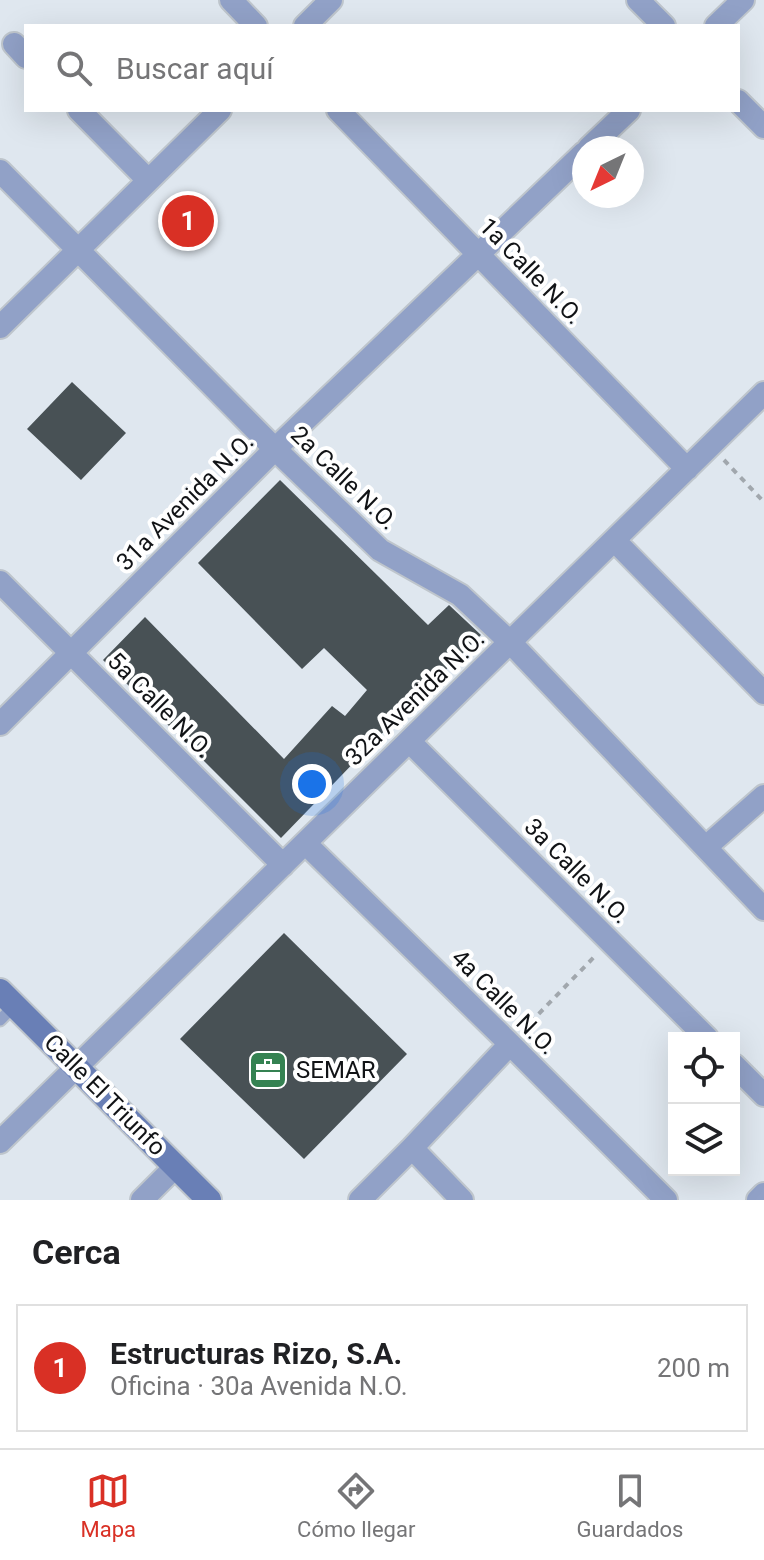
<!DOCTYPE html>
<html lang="es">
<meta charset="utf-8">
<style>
body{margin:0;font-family:Roboto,sans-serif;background:#f6f6f6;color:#202124}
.controls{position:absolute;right:24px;bottom:24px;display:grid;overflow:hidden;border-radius:0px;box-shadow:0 8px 32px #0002}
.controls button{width:72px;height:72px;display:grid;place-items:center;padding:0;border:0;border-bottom:2px solid #e0e0e0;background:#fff;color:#202124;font:40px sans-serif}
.compass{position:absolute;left:572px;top:136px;width:72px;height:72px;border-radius:50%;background:#fff;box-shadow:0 8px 32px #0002;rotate:223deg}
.you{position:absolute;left:312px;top:784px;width:28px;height:28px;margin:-20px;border:6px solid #fff;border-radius:50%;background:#1a73e8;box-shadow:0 0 0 12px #1a73e833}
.badge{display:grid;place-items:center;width:52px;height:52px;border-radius:50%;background:#d93025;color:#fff;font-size:26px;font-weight:700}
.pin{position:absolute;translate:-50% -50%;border:4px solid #fff;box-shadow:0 2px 8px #0006}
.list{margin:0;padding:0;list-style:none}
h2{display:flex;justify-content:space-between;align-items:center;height:104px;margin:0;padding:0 32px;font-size:34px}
h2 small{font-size:26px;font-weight:400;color:#757577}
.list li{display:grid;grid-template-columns:52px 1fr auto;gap:24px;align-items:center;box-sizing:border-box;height:128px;margin:0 16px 16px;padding:0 16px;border:2px solid #e0e0e0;border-radius:0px}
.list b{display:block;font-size:30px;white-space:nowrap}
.list p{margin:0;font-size:26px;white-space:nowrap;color:#757577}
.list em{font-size:26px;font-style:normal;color:#757577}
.icon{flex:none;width:44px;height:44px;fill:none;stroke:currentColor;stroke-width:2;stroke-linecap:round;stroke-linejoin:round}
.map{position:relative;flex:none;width:764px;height:1200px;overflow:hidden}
.search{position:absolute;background:#fff;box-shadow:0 8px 32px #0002;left:24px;right:24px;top:24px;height:88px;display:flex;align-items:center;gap:20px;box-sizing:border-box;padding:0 28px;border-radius:0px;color:#757577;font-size:30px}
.sheet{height:248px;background:#fff}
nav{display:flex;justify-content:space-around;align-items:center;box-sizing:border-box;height:112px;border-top:2px solid #e0e0e0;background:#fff;font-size:22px;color:#757577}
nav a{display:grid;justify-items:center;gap:4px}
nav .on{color:#d93025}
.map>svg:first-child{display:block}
</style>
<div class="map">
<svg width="764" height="1200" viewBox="0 0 764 1200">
<rect width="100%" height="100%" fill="#dfe7ef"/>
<path fill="#485155" d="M 72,382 L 126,433 L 81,480 L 27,429 Z
M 280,480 L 428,625 L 449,605 L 481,635 L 396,719 L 281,838 L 103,660 L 145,617 L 284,759 L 332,706 L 345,716 L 367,690 L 324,648 L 302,669 L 198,563 Z
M 284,933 L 407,1054 L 304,1159 L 180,1039 Z"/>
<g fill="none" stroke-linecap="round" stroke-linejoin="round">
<g stroke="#bec5cc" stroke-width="15">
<path id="service" d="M 0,1020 L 14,1006"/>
</g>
<g stroke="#bec5cc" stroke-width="26">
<path id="minor" d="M 231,0 L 256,26
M 638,0 L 664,26
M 305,26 L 331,0
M 716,26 L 743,0
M 14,44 L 26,57
M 738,101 L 764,127
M 79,110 L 148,180
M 338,110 L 687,469
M 589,148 L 629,110
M 0,171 L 275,449 L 380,550 L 460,595 L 510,642 L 764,909
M 0,327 L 220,110
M 614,540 L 764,693
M 0,582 L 283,865
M 0,724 L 275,449 L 584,153
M 409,741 L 707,1038
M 305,843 L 510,1044 L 666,1200
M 706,847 L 764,796
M 734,1065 L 764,1095
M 0,1142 L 764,393
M 412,1148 L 462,1200
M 142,1200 L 176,1166
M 360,1200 L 412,1148 L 510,1044
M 758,1200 L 764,1194"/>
</g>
<g stroke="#bec5cc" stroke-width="28">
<path id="secondary" d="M 0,991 L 209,1200"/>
</g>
<path stroke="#a1a7ad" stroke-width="4" stroke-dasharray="6 6" stroke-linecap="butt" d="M 724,460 L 764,502
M 522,1031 L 597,954"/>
<use href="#service" stroke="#91a1c7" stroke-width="11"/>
<use href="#minor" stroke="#91a1c7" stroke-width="22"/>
<use href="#secondary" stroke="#697fb6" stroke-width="24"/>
</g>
<defs>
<g id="office-square" transform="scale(2)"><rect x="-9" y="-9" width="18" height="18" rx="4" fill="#358252" stroke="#fff"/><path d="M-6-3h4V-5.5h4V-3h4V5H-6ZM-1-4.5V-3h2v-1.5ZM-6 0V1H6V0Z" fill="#fff"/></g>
</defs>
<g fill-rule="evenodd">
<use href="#office-square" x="268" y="1070"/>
</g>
<g text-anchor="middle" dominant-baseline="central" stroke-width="8" stroke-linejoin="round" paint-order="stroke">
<g font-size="24" fill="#111316" stroke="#fff">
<text transform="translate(531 271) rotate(46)">1a Calle N.O.</text>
<text transform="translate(344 478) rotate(44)">2a Calle N.O.</text>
<text transform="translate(185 502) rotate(-45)">31a Avenida N.O.</text>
<text transform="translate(415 698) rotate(-44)">32a Avenida N.O.</text>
<text transform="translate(160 705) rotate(45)">5a Calle N.O.</text>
<text transform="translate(577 871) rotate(45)">3a Calle N.O.</text>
<text transform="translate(504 1002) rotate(45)">4a Calle N.O.</text>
<text transform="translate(105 1095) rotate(45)">Calle El Triunfo</text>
</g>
<g font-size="24" fill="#111316" stroke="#fff" text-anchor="start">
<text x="296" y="1070">SEMAR</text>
</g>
</g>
</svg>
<div class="controls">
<button><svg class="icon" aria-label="locate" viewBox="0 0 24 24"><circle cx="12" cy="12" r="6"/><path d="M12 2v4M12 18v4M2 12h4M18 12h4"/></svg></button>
<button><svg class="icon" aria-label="layers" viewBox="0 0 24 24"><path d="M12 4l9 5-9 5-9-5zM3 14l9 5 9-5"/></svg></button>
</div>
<svg class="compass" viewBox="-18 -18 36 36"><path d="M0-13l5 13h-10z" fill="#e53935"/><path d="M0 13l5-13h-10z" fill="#757577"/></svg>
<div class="you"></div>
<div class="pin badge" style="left:188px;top:221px">1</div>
<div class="search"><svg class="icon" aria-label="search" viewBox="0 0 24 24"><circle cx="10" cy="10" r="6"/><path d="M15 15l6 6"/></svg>Buscar aquí</div>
</div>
<section class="sheet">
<h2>Cerca<small></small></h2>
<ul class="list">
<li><span class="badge">1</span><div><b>Estructuras Rizo, S.A.</b><p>Oficina · 30a Avenida N.O.</p></div><em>200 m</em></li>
</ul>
</section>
<nav>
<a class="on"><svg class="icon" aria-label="map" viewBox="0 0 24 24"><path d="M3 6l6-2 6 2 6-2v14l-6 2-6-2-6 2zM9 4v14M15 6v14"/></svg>Mapa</a>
<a><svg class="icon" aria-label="directions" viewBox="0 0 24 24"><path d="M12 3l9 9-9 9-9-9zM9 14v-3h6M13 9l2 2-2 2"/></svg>Cómo llegar</a>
<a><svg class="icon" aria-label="saved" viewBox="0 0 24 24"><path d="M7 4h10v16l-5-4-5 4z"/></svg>Guardados</a>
</nav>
